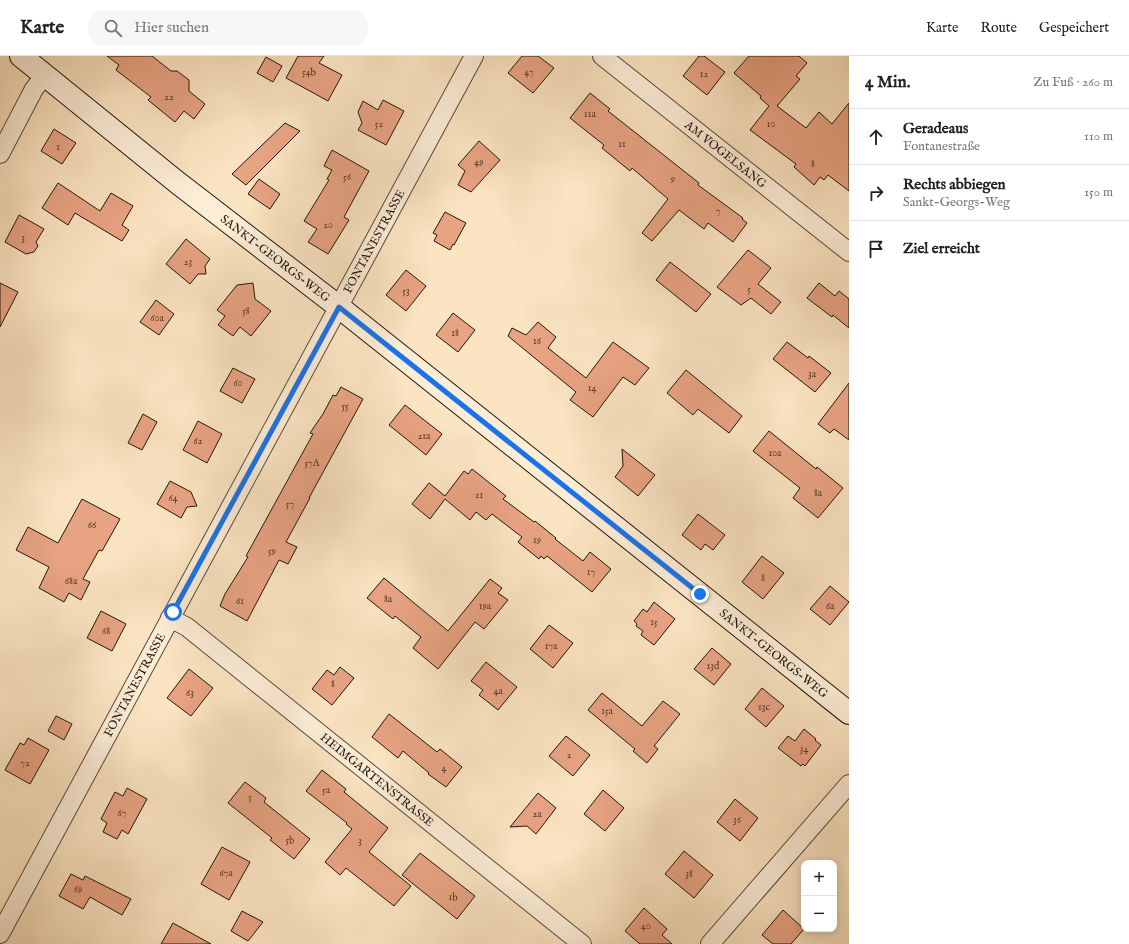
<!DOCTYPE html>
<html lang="de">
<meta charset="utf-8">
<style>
body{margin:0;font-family:"IM FELL English",serif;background:#f6f6f6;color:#222}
.controls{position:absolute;right:12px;bottom:12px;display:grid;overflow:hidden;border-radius:8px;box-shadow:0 2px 10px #0003}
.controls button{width:36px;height:36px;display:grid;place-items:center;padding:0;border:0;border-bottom:1px solid #e0e0e0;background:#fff;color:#222;font:20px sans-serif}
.stop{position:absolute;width:12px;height:12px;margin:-9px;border:3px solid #1a73e8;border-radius:50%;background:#fff}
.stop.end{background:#1a73e8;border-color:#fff;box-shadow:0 1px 4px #0008}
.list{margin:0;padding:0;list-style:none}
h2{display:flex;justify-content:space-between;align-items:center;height:52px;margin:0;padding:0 16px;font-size:17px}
h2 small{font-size:13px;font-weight:400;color:#767676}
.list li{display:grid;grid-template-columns:26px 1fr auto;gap:12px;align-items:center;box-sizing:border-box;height:56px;padding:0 16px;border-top:1px solid #e0e0e0}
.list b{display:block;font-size:15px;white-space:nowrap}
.list p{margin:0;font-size:13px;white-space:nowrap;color:#767676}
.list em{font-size:13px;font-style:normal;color:#767676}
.icon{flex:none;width:22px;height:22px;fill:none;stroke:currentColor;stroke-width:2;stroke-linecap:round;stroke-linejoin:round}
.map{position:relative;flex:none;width:849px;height:888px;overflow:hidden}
header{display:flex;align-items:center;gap:24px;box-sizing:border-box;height:56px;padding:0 20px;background:#fff;border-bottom:1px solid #e0e0e0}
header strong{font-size:19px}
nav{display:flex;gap:22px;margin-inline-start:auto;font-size:14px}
.search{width:280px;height:36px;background:#f6f6f6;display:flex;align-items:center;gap:10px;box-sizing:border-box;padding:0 14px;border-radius:16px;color:#767676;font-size:15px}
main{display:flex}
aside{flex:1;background:#fff}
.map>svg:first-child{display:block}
</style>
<header>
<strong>Karte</strong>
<div class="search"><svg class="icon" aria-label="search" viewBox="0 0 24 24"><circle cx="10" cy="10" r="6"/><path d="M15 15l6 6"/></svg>Hier suchen</div>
<nav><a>Karte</a><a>Route</a><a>Gespeichert</a></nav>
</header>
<main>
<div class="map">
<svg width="849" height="888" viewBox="0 0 849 888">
<rect width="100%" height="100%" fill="#fbe4c2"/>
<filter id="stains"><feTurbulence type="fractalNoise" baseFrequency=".005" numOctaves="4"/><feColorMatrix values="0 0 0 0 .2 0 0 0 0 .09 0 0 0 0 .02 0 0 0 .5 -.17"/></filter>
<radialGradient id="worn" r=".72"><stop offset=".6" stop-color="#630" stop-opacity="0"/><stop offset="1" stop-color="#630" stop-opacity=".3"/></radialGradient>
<path fill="#e8a383" stroke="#231509" d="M 107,0 L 152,0 L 171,15 L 177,15 L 189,24 L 189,35 L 205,48 L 194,63 L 184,55 L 175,66 L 148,44 L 151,41 L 116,14 L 119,9 Z
M 298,0 L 324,0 L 319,7 L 342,19 L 328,45 L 286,22 Z
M 522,0 L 538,0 L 554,12 L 533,37 L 508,17 Z
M 699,0 L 704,0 L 725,16 L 707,39 L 683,20 Z
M 749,0 L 799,0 L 807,7 L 796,20 L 800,23 L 777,50 L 806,72 L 819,56 L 832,68 L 849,47 L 849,135 L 828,119 L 824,124 L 820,121 L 814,129 L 794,111 L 796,108 L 750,74 L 769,50 L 760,42 L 761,40 L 734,17 Z
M 266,1 L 282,10 L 273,26 L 257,17 Z
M 590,37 L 610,53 L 608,55 L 699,127 L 698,129 L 743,162 L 742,163 L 747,167 L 733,186 L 708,167 L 704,173 L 679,154 L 652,185 L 642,177 L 668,143 L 632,112 L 630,115 L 602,92 L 604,89 L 570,62 Z
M 383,44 L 404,55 L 386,89 L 358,74 L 362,67 L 358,56 L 363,45 L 378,54 Z
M 285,67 L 300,75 L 246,129 L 232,118 Z
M 54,73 L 76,87 L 62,108 L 41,95 Z
M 479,85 L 500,104 L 471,136 L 458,129 L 465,115 L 458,109 Z
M 332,94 L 369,115 L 344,161 L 349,164 L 328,198 L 308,186 L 317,173 L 304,165 L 329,124 L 327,123 L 332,114 L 324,110 Z
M 259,123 L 280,138 L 270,153 L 248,138 Z
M 58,127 L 100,155 L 111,137 L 133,150 L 122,169 L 129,174 L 122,185 L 75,157 L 68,169 L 42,152 Z
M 445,156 L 466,167 L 454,189 L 453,188 L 450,194 L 434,185 L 437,179 L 433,177 Z
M 19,159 L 44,173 L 36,186 L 38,190 L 34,196 L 26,198 L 5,186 Z
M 186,183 L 210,203 L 205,210 L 206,218 L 198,218 L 190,228 L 166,208 Z
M 748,194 L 771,212 L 758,228 L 781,246 L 771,258 L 751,242 L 741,249 L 717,231 Z
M 670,206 L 711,238 L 696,256 L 656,224 Z
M 406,214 L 426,230 L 406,255 L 386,239 Z
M 0,227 L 18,236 L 0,271 Z
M 253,227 L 255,243 L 271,255 L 251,280 L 240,271 L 233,280 L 218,269 L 225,260 L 217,254 L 237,229 Z
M 819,227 L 835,240 L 839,235 L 849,243 L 849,272 L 833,259 L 832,261 L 807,242 Z
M 156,244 L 174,258 L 159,279 L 140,266 Z
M 453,257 L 475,274 L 458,296 L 436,279 Z
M 538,266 L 556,281 L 548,292 L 586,322 L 613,286 L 649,312 L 635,329 L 623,321 L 593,361 L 570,344 L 576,336 L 508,280 L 512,272 L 526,279 Z
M 787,286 L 808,302 L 809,300 L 831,317 L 815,336 L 773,303 Z
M 233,312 L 255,323 L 242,347 L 220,335 Z
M 686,314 L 742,360 L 729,377 L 698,353 L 693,359 L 667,337 Z
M 849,327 L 849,384 L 834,373 L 830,377 L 818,368 Z
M 341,331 L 363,343 L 309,442 L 310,442 L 286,486 L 297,491 L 288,508 L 279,504 L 247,565 L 220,550 L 225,538 L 248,501 L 246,500 L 313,378 L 310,377 L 323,358 L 333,339 L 336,340 Z
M 405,349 L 442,378 L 426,399 L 389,369 Z
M 143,358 L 157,366 L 142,394 L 128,387 Z
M 198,365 L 222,378 L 207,407 L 183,394 Z
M 769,375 L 816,413 L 817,411 L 843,432 L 818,462 L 793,442 L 800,432 L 753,395 Z
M 622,393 L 655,419 L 638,440 L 615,421 L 623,410 Z
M 472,413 L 506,440 L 503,443 L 534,466 L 535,465 L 556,482 L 555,483 L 583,505 L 590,496 L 611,513 L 592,536 L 547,500 L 544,503 L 541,500 L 539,503 L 518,486 L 522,481 L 492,458 L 486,464 L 476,456 L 470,464 L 445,443 L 430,463 L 412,448 L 429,427 L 445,440 L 464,415 L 468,418 Z
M 170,425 L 191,436 L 197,450 L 187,451 L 181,462 L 157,448 Z
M 82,443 L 120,463 L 102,495 L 99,494 L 83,523 L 90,526 L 81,544 L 69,537 L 64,546 L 39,532 L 49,511 L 16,494 L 28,471 L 58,487 Z
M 698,458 L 725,479 L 713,494 L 705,488 L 701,494 L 682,479 Z
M 762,500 L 784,517 L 763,543 L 742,526 Z
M 384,522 L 448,575 L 490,523 L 502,532 L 498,537 L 508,544 L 484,573 L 475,566 L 438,613 L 413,592 L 421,581 L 395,560 L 393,563 L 367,542 Z
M 830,530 L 849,546 L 830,569 L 810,553 Z
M 654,546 L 675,563 L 654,589 L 641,579 L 643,575 L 636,570 L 637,568 L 634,565 L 643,553 L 647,556 Z
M 101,555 L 126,568 L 112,595 L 87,582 Z
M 549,569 L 573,587 L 553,612 L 530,593 Z
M 712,592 L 731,608 L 714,629 L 694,613 Z
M 486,606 L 517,631 L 498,654 L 479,639 L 483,634 L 471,625 Z
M 340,611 L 354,622 L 332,649 L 312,633 L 327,614 L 334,619 Z
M 189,613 L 213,632 L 191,660 L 167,642 Z
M 762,632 L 784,650 L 766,671 L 745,653 Z
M 602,637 L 642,670 L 663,645 L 680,658 L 654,690 L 658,693 L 647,707 L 633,695 L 635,693 L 588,654 Z
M 389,658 L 437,696 L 440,693 L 462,711 L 446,731 L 428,718 L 429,717 L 403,695 L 398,702 L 372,681 Z
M 56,660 L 72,668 L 64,684 L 48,675 Z
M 804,673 L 816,683 L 815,684 L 821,689 L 805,710 L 803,708 L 801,710 L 778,692 L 788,680 L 795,685 Z
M 566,680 L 590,699 L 573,720 L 549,700 Z
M 28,682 L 49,694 L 30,728 L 5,714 L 20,687 L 24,689 Z
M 322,714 L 346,733 L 344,736 L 388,772 L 369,796 L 411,830 L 394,850 L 346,812 L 340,819 L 325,806 L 352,773 L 346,768 L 347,767 L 306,735 Z
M 245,726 L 266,742 L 264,746 L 310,783 L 294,803 L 270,784 L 272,782 L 228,747 Z
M 127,732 L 147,743 L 128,778 L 122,774 L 117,783 L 103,776 L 107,767 L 101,763 L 115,736 L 123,740 Z
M 603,734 L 624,752 L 605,775 L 584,758 Z
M 538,737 L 556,752 L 536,778 L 527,770 L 510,771 Z
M 735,743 L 758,762 L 740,785 L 717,766 Z
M 222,791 L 250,806 L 229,844 L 201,828 Z
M 684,795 L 713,819 L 694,842 L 665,818 Z
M 420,797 L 475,840 L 457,863 L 402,819 Z
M 71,818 L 83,824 L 85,820 L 131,843 L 122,859 L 90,841 L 83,853 L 59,840 Z
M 644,852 L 667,873 L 662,879 L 672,888 L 640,888 L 625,875 Z
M 783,854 L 804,873 L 791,888 L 773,888 L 762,879 Z
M 242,855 L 263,866 L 248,885 L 231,875 Z
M 173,867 L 211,888 L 161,888 Z"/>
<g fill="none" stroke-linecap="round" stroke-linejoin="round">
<g stroke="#594937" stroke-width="20">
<g id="street">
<path id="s1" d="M 602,0 L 849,196"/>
<path d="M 0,98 L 34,33 L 45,19"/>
<path id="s2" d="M 170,562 L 187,571 L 582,888"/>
<path id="s3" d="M 0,878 L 474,0"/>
<path d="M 710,888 L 849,728"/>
</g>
</g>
<g stroke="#231509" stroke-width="24">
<g id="secondary">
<path id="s4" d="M 21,0 L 178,127 L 339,251 L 849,657"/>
</g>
</g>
<use href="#street" stroke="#fcedd7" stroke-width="18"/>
<use href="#secondary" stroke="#fcedd7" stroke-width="22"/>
</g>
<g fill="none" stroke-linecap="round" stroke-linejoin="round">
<path stroke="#1a73e8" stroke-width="5" d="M 173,556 L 339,251 L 700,538"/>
</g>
<g text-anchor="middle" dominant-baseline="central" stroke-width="4" stroke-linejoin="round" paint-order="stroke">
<g font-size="10" fill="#543828">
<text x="309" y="16">54b</text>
<text x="529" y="16">47</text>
<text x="704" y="18">12</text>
<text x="169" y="41">22</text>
<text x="590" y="58">11a</text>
<text x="379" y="68">52</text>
<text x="771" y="68">10</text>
<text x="622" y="88">11</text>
<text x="58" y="91">1</text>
<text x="479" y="106">49</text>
<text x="813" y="108">8</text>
<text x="347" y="121">56</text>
<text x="673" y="123">9</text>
<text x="718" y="155">7</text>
<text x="328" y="169">20</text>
<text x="23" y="182">3</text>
<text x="188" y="206">23</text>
<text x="749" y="233">5</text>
<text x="406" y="235">53</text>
<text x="246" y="255">58</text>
<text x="157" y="262">60a</text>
<text x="455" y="277">18</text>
<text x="537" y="285">16</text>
<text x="812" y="318">3a</text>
<text x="238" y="327">60</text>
<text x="592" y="332">14</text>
<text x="345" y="350">55</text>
<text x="424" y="380">21a</text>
<text x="198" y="385">62</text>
<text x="775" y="397">10a</text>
<text x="312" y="407">57A</text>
<text x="818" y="437">8a</text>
<text x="479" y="439">21</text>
<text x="173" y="442">64</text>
<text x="290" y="448">57</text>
<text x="92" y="469">66</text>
<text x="537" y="484">19</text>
<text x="272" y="495">59</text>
<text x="591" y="516">17</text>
<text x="763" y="522">8</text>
<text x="71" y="525">68a</text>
<text x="388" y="543">8a</text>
<text x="240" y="545">61</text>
<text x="485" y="550">19a</text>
<text x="830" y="550">6a</text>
<text x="654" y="566">15</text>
<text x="106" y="575">68</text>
<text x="551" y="590">17a</text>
<text x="713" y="610">13d</text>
<text x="333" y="628">8</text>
<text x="498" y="635">4a</text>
<text x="190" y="637">63</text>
<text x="764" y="651">13c</text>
<text x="607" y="655">15a</text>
<text x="804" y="693">34</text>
<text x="569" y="699">2</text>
<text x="25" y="707">72</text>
<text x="444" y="712">4</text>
<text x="326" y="734">5a</text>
<text x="250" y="741">5</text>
<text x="122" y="757">67</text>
<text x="537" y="758">2a</text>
<text x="737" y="764">36</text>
<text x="290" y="784">5b</text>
<text x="360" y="785">3</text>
<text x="226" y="817">67a</text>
<text x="689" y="818">38</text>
<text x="78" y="833">69</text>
<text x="453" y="841">1b</text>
<text x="646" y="870">40</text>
</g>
<g font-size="12" fill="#231509" stroke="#fcedd7">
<text stroke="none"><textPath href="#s1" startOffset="158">AM VOGELSANG</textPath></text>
<text stroke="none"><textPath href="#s3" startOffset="787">FONTANESTRASSE</textPath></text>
<text stroke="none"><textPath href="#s4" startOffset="325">SANKT-GEORGS-WEG</textPath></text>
<text stroke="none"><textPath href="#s4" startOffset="961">SANKT-GEORGS-WEG</textPath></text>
<text stroke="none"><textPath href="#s3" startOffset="283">FONTANESTRASSE</textPath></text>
<text stroke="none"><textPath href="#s2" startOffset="263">HEIMGARTENSTRASSE</textPath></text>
</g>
</g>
<rect width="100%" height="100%" filter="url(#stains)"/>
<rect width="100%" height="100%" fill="url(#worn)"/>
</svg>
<div class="controls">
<button>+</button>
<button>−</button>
</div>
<div class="stop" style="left:173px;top:556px"></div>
<div class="stop end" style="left:700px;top:538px"></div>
</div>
<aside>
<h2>4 Min.<small>Zu Fuß · 260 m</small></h2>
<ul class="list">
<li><svg class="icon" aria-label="ahead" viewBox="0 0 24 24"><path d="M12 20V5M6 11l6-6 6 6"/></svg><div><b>Geradeaus</b><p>Fontanestraße</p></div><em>110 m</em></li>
<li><svg class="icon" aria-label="right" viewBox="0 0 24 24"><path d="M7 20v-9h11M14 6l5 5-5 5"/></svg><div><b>Rechts abbiegen</b><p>Sankt-Georgs-Weg</p></div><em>150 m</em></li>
<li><svg class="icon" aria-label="arrive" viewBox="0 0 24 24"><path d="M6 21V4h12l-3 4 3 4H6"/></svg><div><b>Ziel erreicht</b></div></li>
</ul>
</aside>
</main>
